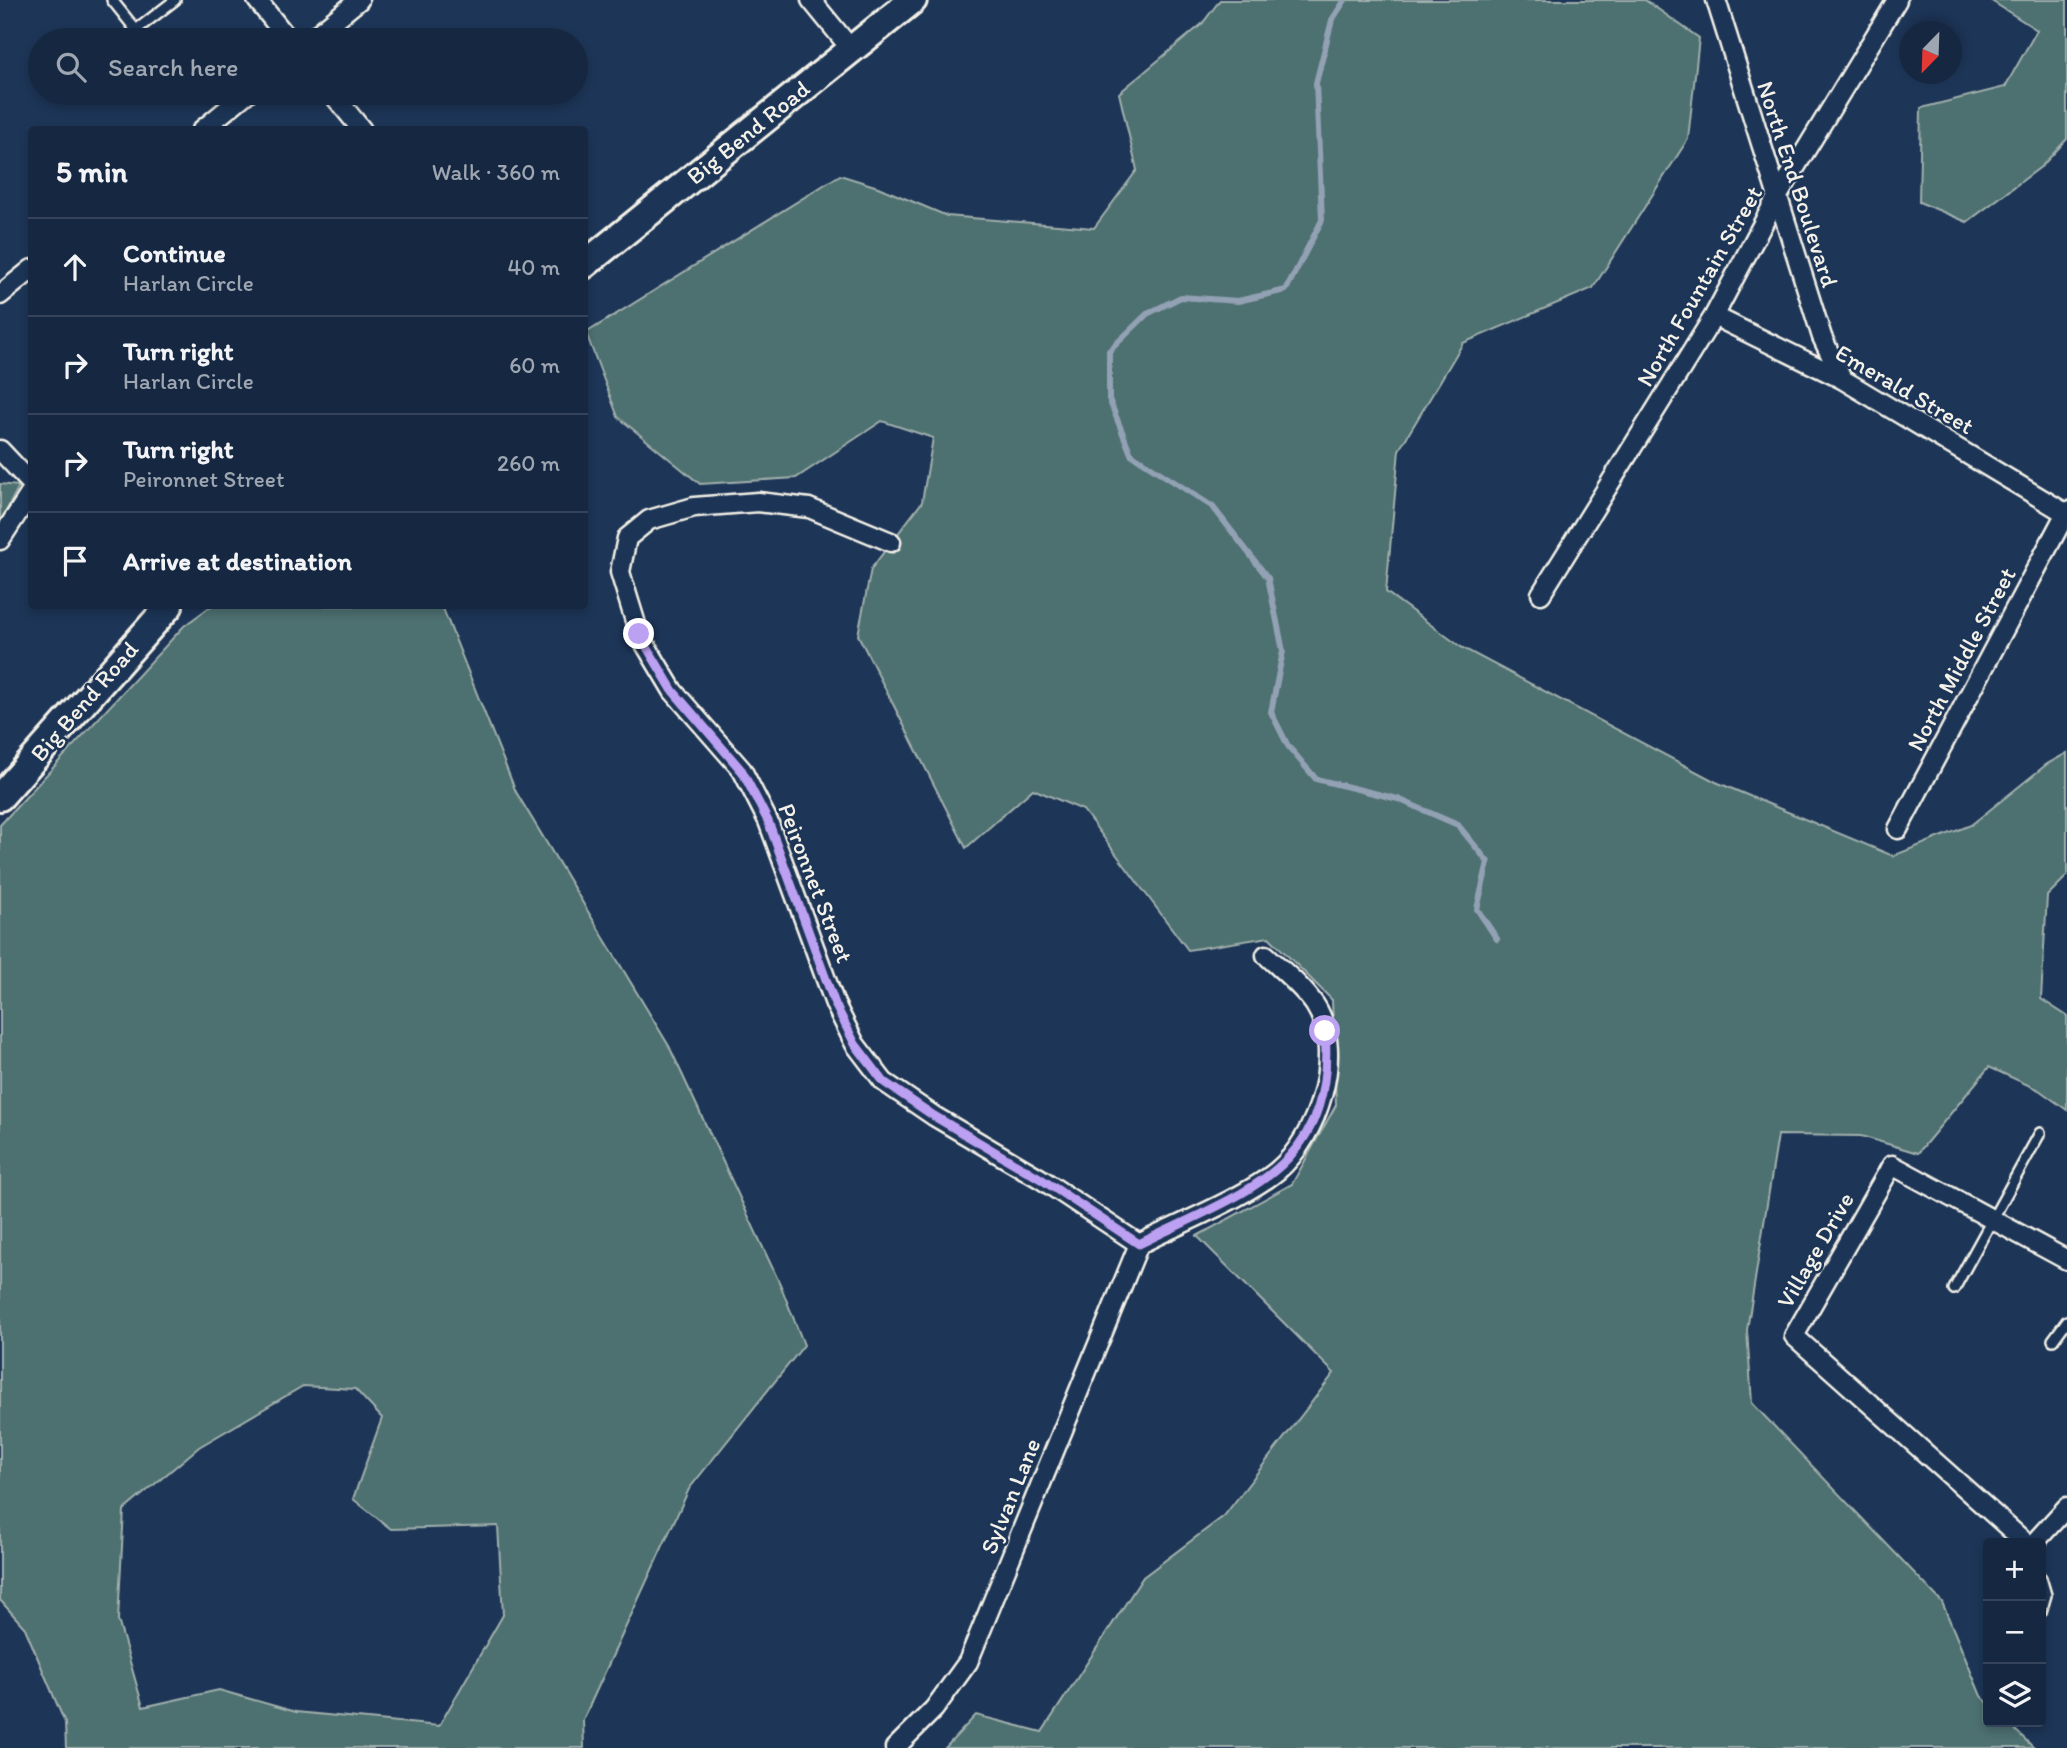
<!DOCTYPE html>
<meta charset="utf-8">
<style>
body{margin:0;font-family:Itim,sans-serif;background:#23344c;color:#f1f3f6}
.controls{position:absolute;right:21px;bottom:21px;display:grid;overflow:hidden;border-radius:7px;box-shadow:0 4px 10px #0003}
.controls button{width:63px;height:63px;display:grid;place-items:center;padding:0;border:0;border-bottom:2px solid #35445a;background:#162841;color:#f1f3f6;font:35px sans-serif}
.compass{position:absolute;left:1899px;top:21px;width:63px;height:63px;border-radius:50%;background:#162841;box-shadow:0 4px 10px #0003;rotate:203deg}
.stop{position:absolute;width:21px;height:21px;margin:-16px;border:5px solid #bca0f2;border-radius:50%;background:#fff}
.stop.end{background:#bca0f2;border-color:#fff;box-shadow:0 2px 7px #0008}
.list{margin:0;padding:0;list-style:none}
h2{display:flex;justify-content:space-between;align-items:center;height:91px;margin:0;padding:0 28px;font-size:30px}
h2 small{font-size:23px;font-weight:400;color:#9ea6b1}
.list li{display:grid;grid-template-columns:46px 1fr auto;gap:21px;align-items:center;box-sizing:border-box;height:98px;padding:0 28px;border-top:2px solid #35445a}
.list b{display:block;font-size:26px;white-space:nowrap}
.list p{margin:0;font-size:23px;white-space:nowrap;color:#9ea6b1}
.list em{font-size:23px;font-style:normal;color:#9ea6b1}
.icon{flex:none;width:38px;height:38px;fill:none;stroke:currentColor;stroke-width:2;stroke-linecap:round;stroke-linejoin:round}
.map{position:relative;flex:none;width:2067px;height:1748px;overflow:hidden}
.search{position:absolute;background:#162841;box-shadow:0 4px 10px #0003;left:28px;top:28px;width:560px;height:77px;display:flex;align-items:center;gap:18px;box-sizing:border-box;padding:0 24px;border-radius:38px;color:#9ea6b1;font-size:26px}
.panel{position:absolute;background:#162841;box-shadow:0 4px 10px #0003;left:28px;top:126px;width:560px;height:483px;border-radius:7px}
.map>svg:first-child{display:block}
</style>
<div class="map">
<svg width="2067" height="1748" viewBox="0 0 2067 1748">
<rect width="100%" height="100%" fill="#1d3557"/>
<filter id="ink" filterUnits="userSpaceOnUse"><feTurbulence type="fractalNoise" baseFrequency=".0143" numOctaves="2"/><feDisplacementMap in="SourceGraphic" scale="14" xChannelSelector="R" yChannelSelector="G"/><feConvolveMatrix kernelMatrix="1 2 1 2 8 2 1 2 1" color-interpolation-filters="sRGB"/></filter>
<g filter="url(#ink)">
<path fill="#4e7071" stroke="#a1b0ac" stroke-width="2" fill-rule="evenodd" d="M 1220,0 L 1645,0 L 1699,38 L 1688,139 L 1593,288 L 1463,343 L 1399,450 L 1386,592 L 1461,647 L 1716,782 L 1893,856 L 1971,825 L 2047,764 L 2067,753 L 2067,876 L 2047,896 L 2041,999 L 2067,1016 L 2067,1110 L 2039,1090 L 1989,1067 L 1918,1153 L 1861,1136 L 1778,1135 L 1747,1330 L 1752,1403 L 1942,1602 L 1981,1696 L 1988,1703 L 1988,1722 L 2007,1722 L 2034,1748 L 945,1748 L 976,1715 L 1042,1732 L 1143,1577 L 1224,1516 L 1334,1373 L 1197,1236 L 1292,1184 L 1336,1105 L 1332,1000 L 1269,937 L 1188,950 L 1083,810 L 1033,789 L 966,848 L 858,635 L 871,569 L 922,502 L 933,438 L 882,421 L 796,478 L 700,484 L 618,417 L 586,333 L 840,175 L 878,187 L 947,216 L 1094,228 L 1137,170 L 1119,93 L 1202,24 Z
M 1990,0 L 2067,0 L 2067,139 L 2042,166 L 1967,222 L 1919,202 L 1921,108 L 2005,87 L 2037,30 Z
M 0,484 L 19,486 L 0,523 Z
M 211,606 L 442,606 L 516,792 L 669,1046 L 780,1284 L 804,1345 L 689,1489 L 583,1720 L 584,1748 L 66,1748 L 65,1723 L 25,1628 L 0,1600 L 0,825 L 184,626 ZM 303,1386 L 355,1389 L 382,1418 L 353,1499 L 391,1529 L 498,1526 L 503,1615 L 439,1726 L 296,1712 L 219,1690 L 143,1707 L 118,1620 L 124,1510 L 199,1447 Z"/>
<g fill="none" stroke-linecap="round" stroke-linejoin="round">
<path stroke="#92a1b3" stroke-width="6" d="M 1345,0 L 1332,20 L 1316,83 L 1322,220 L 1286,290 L 1238,301 L 1181,297 L 1147,314 L 1109,351 L 1109,399 L 1131,454 L 1213,507 L 1268,578 L 1283,651 L 1271,712 L 1288,746 L 1316,779 L 1398,799 L 1458,825 L 1488,862 L 1477,909 L 1497,939"/>
<g stroke="#f4f1e8" stroke-width="14">
<path id="lane" d="M 112,0 L 136,30 L 175,0
M 1954,1289 L 2040,1133
M 2053,1340 L 2067,1321
M 2041,1578 L 2046,1595 L 2041,1612"/>
</g>
<g stroke="#f4f1e8" stroke-width="23">
<path id="street" d="M 257,0 L 289,40
M 811,0 L 851,49
M 1716,0 L 1822,337 L 1842,379
M 310,40 L 359,0
M 332,93 L 362,130
M 202,130 L 247,93
M 0,295 L 32,269
M 1714,316 L 1842,379 L 2067,514
M 0,450 L 32,484
M 0,540 L 32,491
M 891,542 L 809,508 L 758,502 L 694,507 L 649,520 L 627,538 L 620,572 L 639,634 L 673,691 L 742,770 L 768,821 L 835,1004 L 855,1044 L 884,1082 L 934,1116 L 1041,1179 L 1139,1244
M 1541,594 L 1714,316 L 1776,199 L 1897,0
M 1898,829 L 2067,511
M 1139,1244 C 1179,1224 1244,1198 1277,1171 C 1317,1138 1346,1053 1315,1005 C 1302,986 1283,971 1266,955
M 2026,1543 L 1794,1336 L 1892,1165 L 2067,1260
M 2034,1543 L 2067,1507
M 895,1748 L 934,1709 L 968,1662 L 1139,1244"/>
</g>
<g stroke="#f4f1e8" stroke-width="32">
<path id="secondary" d="M 584,265 L 913,0
M 0,797 L 169,606"/>
</g>
<use href="#lane" stroke="#1d3557" stroke-width="9"/>
<use href="#street" stroke="#1d3557" stroke-width="18"/>
<use href="#secondary" stroke="#1d3557" stroke-width="26"/>
</g>
</g>
<g fill="none" stroke-linecap="round" stroke-linejoin="round" filter="url(#ink)">
<path stroke="#bca0f2" stroke-width="9" d="M 639,634 L 673,691 L 742,771 L 768,821 L 835,1004 L 855,1044 L 884,1082 L 934,1116 L 1041,1179 L 1139,1244 C 1243,1192 1336,1170 1325,1031"/>
</g>
<g text-anchor="middle" dominant-baseline="central" stroke-width="5" stroke-linejoin="round" paint-order="stroke">
<g font-size="24" fill="#f4f1e8" stroke="#1d3557">
<text transform="translate(748 132) rotate(-39)">Big Bend Road</text>
<text transform="translate(1798 184) rotate(72)">North End Boulevard</text>
<text transform="translate(1699 286) rotate(-60)">North Fountain Street</text>
<text transform="translate(1905 389) rotate(30)">Emerald Street</text>
<text transform="translate(1961 659) rotate(-62)">North Middle Street</text>
<text transform="translate(84 701) rotate(-49)">Big Bend Road</text>
<text transform="translate(816 883) rotate(69)">Peironnet Street</text>
<text transform="translate(1815 1250) rotate(-60)">Village Drive</text>
<text transform="translate(1010 1496) rotate(-68)">Sylvan Lane</text>
</g>
</g>
</svg>
<div class="controls">
<button>+</button>
<button>−</button>
<button><svg class="icon" aria-label="layers" viewBox="0 0 24 24"><path d="M12 4l9 5-9 5-9-5zM3 14l9 5 9-5"/></svg></button>
</div>
<svg class="compass" viewBox="-18 -18 36 36"><path d="M0-13l5 13h-10z" fill="#e53935"/><path d="M0 13l5-13h-10z" fill="#9ea6b1"/></svg>
<div class="stop" style="left:1325px;top:1031px"></div>
<div class="stop end" style="left:639px;top:634px"></div>
<div class="search"><svg class="icon" aria-label="search" viewBox="0 0 24 24"><circle cx="10" cy="10" r="6"/><path d="M15 15l6 6"/></svg>Search here</div>
<section class="panel">
<h2>5 min<small>Walk · 360 m</small></h2>
<ul class="list">
<li><svg class="icon" aria-label="ahead" viewBox="0 0 24 24"><path d="M12 20V5M6 11l6-6 6 6"/></svg><div><b>Continue</b><p>Harlan Circle</p></div><em>40 m</em></li>
<li><svg class="icon" aria-label="right" viewBox="0 0 24 24"><path d="M7 20v-9h11M14 6l5 5-5 5"/></svg><div><b>Turn right</b><p>Harlan Circle</p></div><em>60 m</em></li>
<li><svg class="icon" aria-label="right" viewBox="0 0 24 24"><path d="M7 20v-9h11M14 6l5 5-5 5"/></svg><div><b>Turn right</b><p>Peironnet Street</p></div><em>260 m</em></li>
<li><svg class="icon" aria-label="arrive" viewBox="0 0 24 24"><path d="M6 21V4h12l-3 4 3 4H6"/></svg><div><b>Arrive at destination</b></div></li>
</ul>
</section>
</div>
